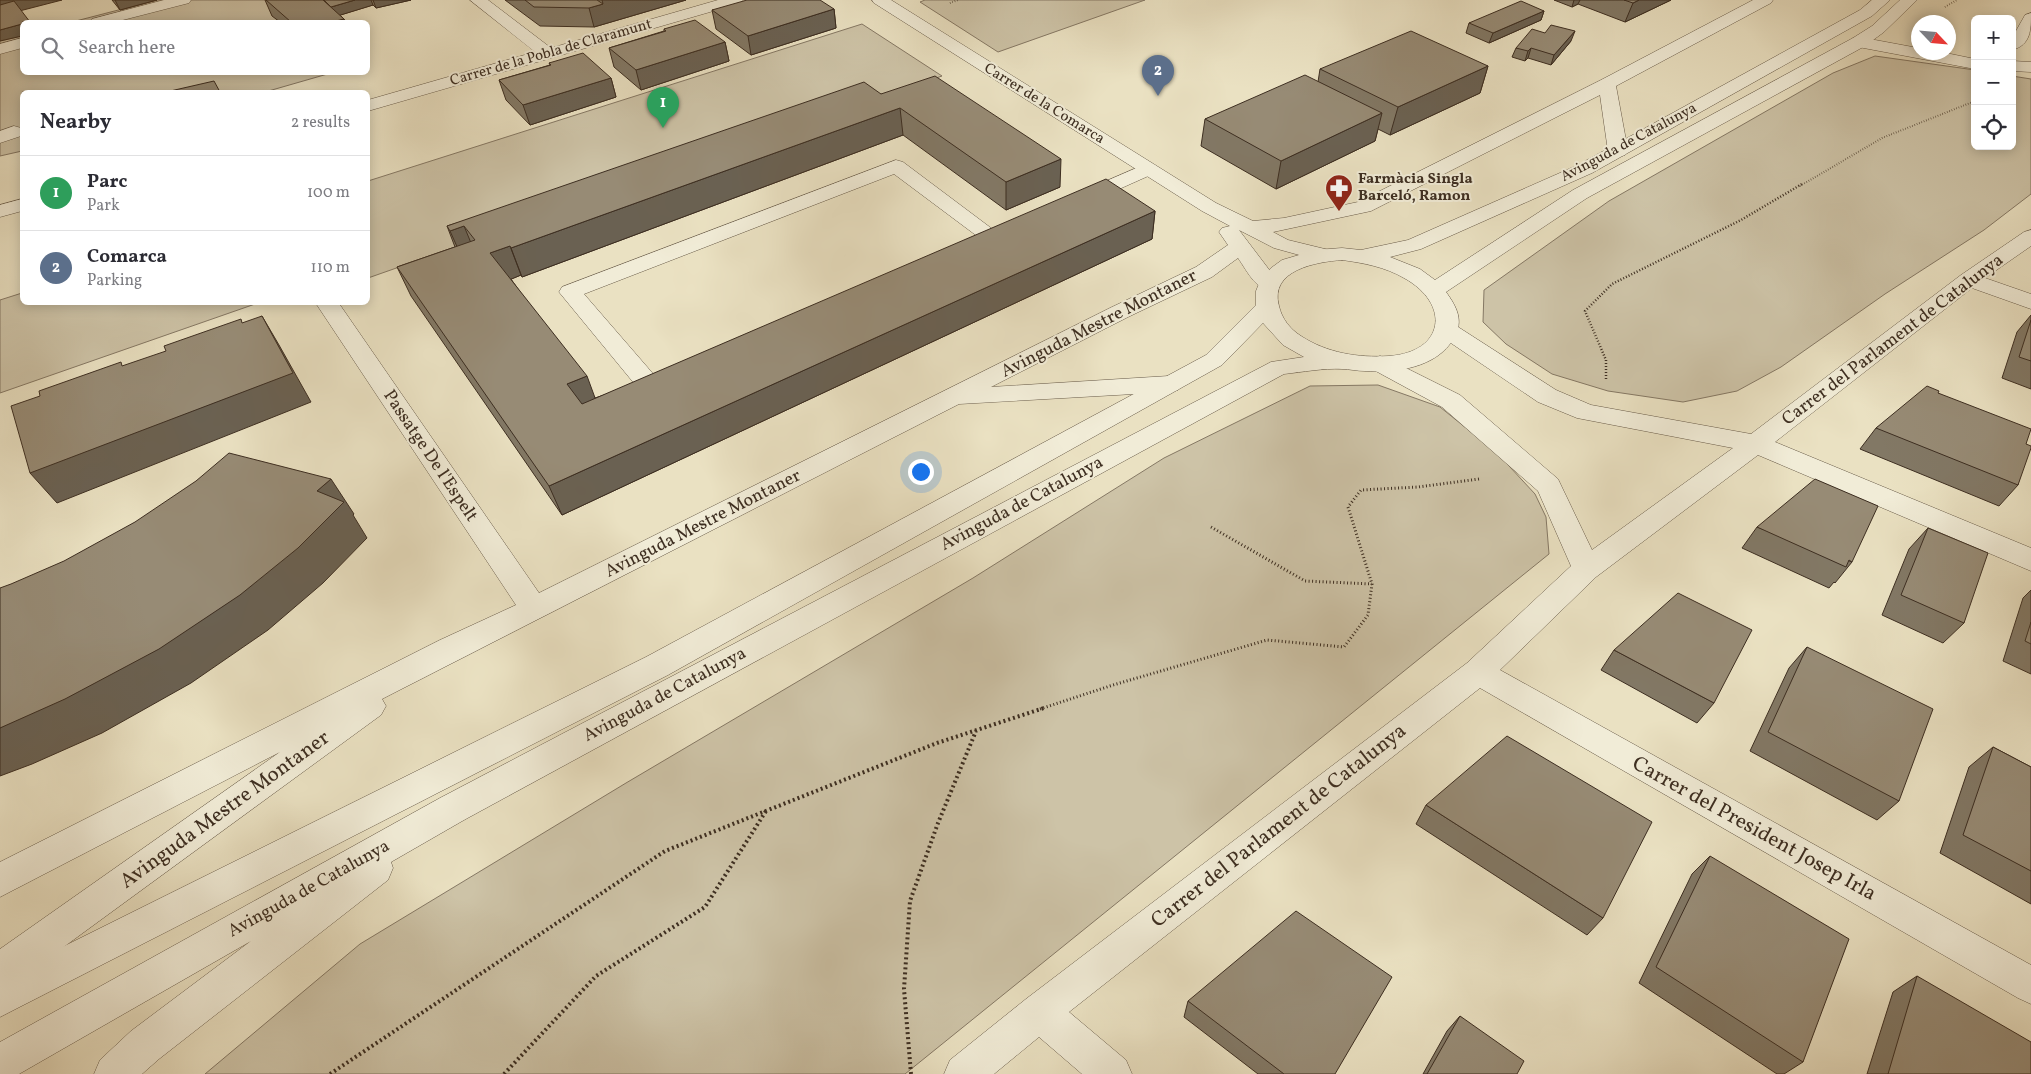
<!DOCTYPE html>
<meta charset="utf-8">
<style>
body{margin:0;font-family:Vollkorn,serif;background:#f7f7f7;color:#2b2b33}
.controls{position:absolute;right:15px;top:15px;display:grid;overflow:hidden;border-radius:8px;box-shadow:0 2px 12px #0003}
.controls button{width:45px;height:45px;display:grid;place-items:center;padding:0;border:0;border-bottom:1px solid #e1e1e2;background:#fff;color:#2b2b33;font:25px sans-serif}
.compass{position:absolute;left:1911px;top:15px;width:45px;height:45px;border-radius:50%;background:#fff;box-shadow:0 2px 12px #0003;rotate:116deg}
.you{position:absolute;left:920px;top:471px;width:18px;height:18px;margin:-12px;border:4px solid #fff;border-radius:50%;background:#1a73e8;box-shadow:0 0 0 8px #1a73e833}
.badge{display:grid;place-items:center;width:32px;height:32px;border-radius:50%;background:#0f766e;color:#fff;font-size:16px;font-weight:700}
.pin{position:absolute;translate:-50% -41px;filter:drop-shadow(0 1px 2px #0008)}
.pin::after{content:'';position:absolute;top:26px;width:18px;height:15px;background:inherit;clip-path:polygon(0 0,100% 0,50% 100%)}
.list{margin:0;padding:0;list-style:none}
h2{display:flex;justify-content:space-between;align-items:center;height:65px;margin:0;padding:0 20px;font-size:21px}
h2 small{font-size:16px;font-weight:400;color:#7c7c81}
.list li{display:grid;grid-template-columns:32px 1fr auto;gap:15px;align-items:center;box-sizing:border-box;height:75px;padding:0 20px;border-top:1px solid #e1e1e2}
.list b{display:block;font-size:19px;white-space:nowrap}
.list p{margin:0;font-size:16px;white-space:nowrap;color:#7c7c81}
.list em{font-size:16px;font-style:normal;color:#7c7c81}
.icon{flex:none;width:28px;height:28px;fill:none;stroke:currentColor;stroke-width:2;stroke-linecap:round;stroke-linejoin:round}
.map{position:relative;flex:none;width:2031px;height:1074px;overflow:hidden}
.search{position:absolute;background:#fff;box-shadow:0 2px 12px #0003;left:20px;top:20px;width:350px;height:55px;display:flex;align-items:center;gap:12px;box-sizing:border-box;padding:0 18px;border-radius:8px;color:#7c7c81;font-size:19px}
.panel{position:absolute;background:#fff;box-shadow:0 2px 12px #0003;left:20px;top:90px;width:350px;height:215px;border-radius:8px}
.map>svg:first-child{display:block}
</style>
<div class="map">
<svg width="2031" height="1074" viewBox="0 0 2031 1074">
<rect width="100%" height="100%" fill="#eae1c2"/>
<filter id="stains"><feTurbulence type="fractalNoise" baseFrequency=".004" numOctaves="4"/><feColorMatrix values="0 0 0 0 .2 0 0 0 0 .09 0 0 0 0 .02 0 0 0 .5 -.17"/></filter>
<radialGradient id="worn" r=".72"><stop offset=".6" stop-color="#630" stop-opacity="0"/><stop offset="1" stop-color="#630" stop-opacity=".3"/></radialGradient>
<path fill="#cdc3a7" stroke="#857864" d="M 157,0 L 327,0 L 280,22 L 72,22 Z
M 925,0 L 1145,0 L 998,52 L 920,2 Z
M 862,24 L 942,76 L 368,278 L 368,181 Z
M 22,36 L 22,72 L 331,73 L 265,92 L 22,92 L 22,151 L 0,156 L 0,41 Z
M 1875,56 L 1975,70 L 1975,146 L 2012,146 L 2012,76 L 2031,79 L 2031,194 L 1984,230 L 1885,294 L 1781,367 L 1737,391 L 1683,402 L 1608,391 L 1552,374 L 1506,344 L 1483,322 L 1484,290 L 1609,201 L 1833,73 Z
M 22,293 L 22,302 L 258,303 L 0,393 L 0,300 Z
M 1378,385 L 1440,407 L 1497,453 L 1535,494 L 1546,517 L 1549,554 L 905,1074 L 205,1074 L 360,944 L 626,783 L 973,578 L 1164,458 L 1310,386 Z"/>
<g fill="none" stroke-linecap="round" stroke-linejoin="round">
<g stroke="#685b49" stroke-width="1">
<path id="service" d="M 2031,13 C 2031,30 2031,45 2012,50 L 2012,38 L 2025,15 Z
M 1859,37 L 1918,48 L 1918,52 L 1941,52 L 1975,59 L 1975,69 L 1853,46 L 1851,42 L 1853,38 Z
M 2012,61 L 2031,62 L 2031,72 L 2012,71 Z
M 14,126 L 21,128 L 22,131 L 21,136 L 0,143 L 0,131 Z"/>
</g>
<g stroke="#685b49" stroke-width="1">
<path id="pedestrian" d="M 164,0 L 191,0 L 189,3 L 115,22 L 90,22 L 92,19 Z
M 22,38 L 22,48 L 0,54 L 0,44 Z
M 896,160 L 903,162 L 999,234 L 1002,238 L 999,242 L 992,244 L 985,242 L 894,174 L 584,294 L 655,376 L 675,368 L 683,371 L 687,376 C 679,388 656,396 642,393 L 559,292 L 562,287 Z
M 1148,163 L 1155,165 L 1158,169 L 1155,173 L 1088,203 L 1081,205 L 1074,203 L 1071,199 L 1074,195 Z"/>
</g>
<g stroke="#685b49" stroke-width="1">
<path id="minor" d="M 470,0 L 488,0 L 551,48 L 718,0 L 743,0 L 741,3 L 368,111 L 368,100 L 535,52 Z
M 872,0 L 891,0 L 1216,203 L 1253,221 L 1284,218 L 1358,202 L 1601,80 L 1753,0 L 1773,0 L 1771,3 L 1616,86 L 1628,151 L 1625,155 L 1618,157 L 1611,155 L 1608,151 L 1600,95 L 1371,211 L 1273,232 L 1288,240 L 1329,250 L 1332,255 L 1329,260 L 1321,261 L 1274,248 L 1239,230 L 1280,284 L 1277,289 C 1257,294 1248,272 1238,258 L 1212,277 L 1128,317 L 991,387 L 1169,376 L 1178,378 L 1181,384 L 1178,390 L 1169,392 L 959,404 L 382,699 L 386,706 L 381,715 L 13,984 L 0,989 L 0,949 L 280,752 L 0,897 L 0,862 L 440,640 L 516,605 L 315,302 L 338,302 L 539,593 L 1112,307 L 1196,267 L 1228,245 L 1219,232 L 1222,228 L 1230,226 L 1202,211 L 874,3 Z
M 22,199 L 22,211 L 0,217 L 0,205 Z
M 2031,230 L 2031,246 L 1985,278 L 2031,294 L 2031,309 L 1972,288 L 1775,442 L 2031,548 L 2031,571 L 1758,455 L 1596,577 L 1500,670 L 2031,965 L 2031,1004 L 2018,998 L 1480,688 L 1069,1012 L 1126,1060 L 1132,1074 L 1082,1074 L 1039,1037 L 994,1074 L 944,1074 L 950,1060 L 1026,999 L 1467,663 L 1571,566 L 1538,491 L 1442,407 L 1372,369 L 1368,364 L 1372,359 L 1380,356 L 1388,359 L 1460,395 L 1558,479 L 1592,550 L 1733,448 L 1577,418 L 1538,402 L 1439,335 L 1436,330 L 1439,325 L 1447,323 L 1455,325 L 1556,390 L 1591,405 L 1751,434 L 1961,275 L 2024,232 Z"/>
</g>
<g stroke="#685b49" stroke-width="1">
<path id="tertiary" d="M 1872,0 L 1890,0 L 1872,16 L 1592,173 L 1421,249 L 1390,257 L 1420,269 L 1435,280 L 1573,190 L 1853,38 L 1872,26 L 1900,0 L 1917,0 L 1884,32 L 1865,46 L 1587,198 L 1446,292 C 1457,307 1464,321 1454,338 C 1437,368 1396,373 1365,371 C 1357,371 1349,369 1342,369 C 1323,368 1303,372 1284,374 L 464,820 L 391,862 L 393,868 L 388,880 L 159,1059 L 142,1074 L 94,1074 L 100,1060 L 131,1031 L 251,941 L 19,1074 L 0,1074 L 0,1042 L 440,798 L 1271,362 L 1304,357 L 1283,345 L 1263,323 L 1222,365 L 668,675 L 0,1017 L 0,978 L 646,657 L 1206,355 L 1256,305 L 1256,291 L 1260,281 L 1271,268 L 1282,260 L 1316,250 L 1342,248 L 1361,250 L 1408,240 L 1578,165 L 1860,10 ZM 1342,260 C 1364,263 1385,267 1404,278 C 1451,304 1445,352 1389,356 C 1358,358 1327,353 1301,336 C 1290,329 1282,319 1279,306 C 1269,270 1316,262 1342,260 Z"/>
</g>
<path stroke="#3d2e21" stroke-width="2" stroke-dasharray="0.5 2" stroke-linecap="butt" d="M 950,3 L 958,0
M 1945,7 L 1957,0
M 1800,186 L 1882,138 L 1975,101"/>
<path stroke="#3d2e21" stroke-width="2.5" stroke-dasharray="1 2" stroke-linecap="butt" d="M 1606,379 L 1606,360 L 1585,311 L 1612,284 L 1741,220 L 1802,184"/>
<path stroke="#3d2e21" stroke-width="3" stroke-dasharray="1 2.5" stroke-linecap="butt" d="M 1211,527 L 1305,581 L 1372,584
M 1040,709 L 1113,685 L 1267,640 L 1344,647 L 1368,615 L 1372,584 L 1348,507 L 1361,490 L 1418,487 L 1479,479"/>
<path stroke="#3d2e21" stroke-width="4" stroke-dasharray="2 3" stroke-linecap="butt" d="M 330,1074 L 665,851 L 937,743 L 1044,708
M 504,1074 L 596,976 L 705,907 L 766,811
M 911,1074 L 904,989 L 910,901 L 938,823 L 976,731"/>
<use href="#service" fill="#f1ecd7" fill-rule="evenodd"/>
<use href="#pedestrian" fill="#f1ecd7" fill-rule="evenodd"/>
<use href="#minor" fill="#f1ecd7" fill-rule="evenodd"/>
<use href="#tertiary" fill="#f1ecd7" fill-rule="evenodd"/>
</g>
<path fill="#827865" stroke="#3d2e21" d="M 112,0 L 157,0 L 120,10 Z
M 265,0 L 411,0 L 376,8 L 373,5 L 340,15 L 344,19 L 346,22 L 280,22 L 272,16 Z
M 505,0 L 686,0 L 594,27 L 540,26 Z
M 1554,0 L 1671,0 L 1625,22 L 1578,4 L 1572,7 Z
M 834,9 L 836,28 L 751,55 L 716,29 L 712,10 Z
M 1544,11 L 1541,20 L 1489,43 L 1466,33 L 1469,23 Z
M 664,29 L 725,42 L 729,61 L 641,90 L 614,67 L 609,48 L 664,31 Z
M 1571,41 L 1551,65 L 1528,58 L 1525,61 L 1512,57 L 1516,48 Z
M 549,63 L 611,78 L 616,97 L 530,125 L 506,100 L 499,80 L 550,65 Z
M 1488,66 L 1480,93 L 1390,135 L 1378,129 L 1375,141 L 1276,189 L 1201,146 L 1205,119 L 1318,82 L 1320,69 Z
M 881,94 L 1060,187 L 1006,210 L 903,135 L 522,277 L 521,275 L 511,279 L 595,398 L 1155,211 L 1152,239 L 562,515 L 411,296 L 397,267 L 455,247 L 447,226 Z
M 2031,315 L 2031,389 L 2002,378 L 2017,332 Z
M 1938,393 L 2026,444 L 2018,485 L 1999,506 L 1860,449 L 1876,428 Z
M 1757,527 L 1852,562 L 1835,583 L 1834,582 L 1829,588 L 1742,548 Z
M 1928,528 L 1964,623 L 1943,643 L 1882,615 L 1909,549 Z
M 2031,590 L 2031,674 L 2003,661 L 2023,598 Z
M 1807,647 L 1899,801 L 1877,820 L 1750,751 L 1789,668 Z
M 1614,650 L 1714,703 L 1697,723 L 1601,670 Z
M 1993,747 L 2031,767 L 2031,904 L 1940,853 L 1969,767 Z
M 1426,805 L 1603,918 L 1587,935 L 1416,824 Z
M 1710,856 L 1803,1062 L 1784,1074 L 1777,1074 L 1639,983 L 1692,874 Z
M 1917,976 L 2031,1074 L 1867,1074 L 1893,992 Z
M 1188,1001 L 1335,1074 L 1258,1074 L 1184,1017 Z
M 1460,1016 L 1517,1074 L 1423,1074 L 1447,1031 Z"/>
<path fill="#6a6152" stroke="#3d2e21" d="M 0,0 L 62,0 L 0,16 Z
M 115,0 L 157,0 L 120,10 Z
M 355,0 L 371,0 L 373,5 L 331,18 L 328,8 Z
M 373,0 L 411,0 L 376,8 Z
M 602,0 L 686,0 L 594,27 L 589,8 L 603,4 Z
M 1574,0 L 1580,0 L 1578,4 L 1572,7 Z
M 1639,0 L 1671,0 L 1625,22 L 1633,3 Z
M 834,9 L 836,28 L 751,55 L 748,36 Z
M 1544,11 L 1541,20 L 1489,43 L 1493,33 Z
M 344,19 L 346,22 L 332,22 Z
M 22,24 L 22,36 L 0,41 L 0,30 Z
M 1575,31 L 1571,41 L 1551,65 L 1554,55 Z
M 725,42 L 729,61 L 641,90 L 636,70 Z
M 1531,48 L 1528,58 L 1525,61 L 1528,51 Z
M 1488,66 L 1480,93 L 1390,135 L 1398,107 Z
M 611,78 L 616,97 L 530,125 L 523,105 Z
M 900,108 L 903,135 L 522,277 L 511,248 Z
M 1382,113 L 1375,141 L 1276,189 L 1281,161 Z
M 1061,159 L 1060,187 L 1006,210 L 1006,182 Z
M 1155,211 L 1152,239 L 562,515 L 549,486 Z
M 464,226 L 476,255 L 463,260 L 450,231 Z
M 510,246 L 521,275 L 502,283 L 490,253 Z
M 262,316 L 279,345 L 311,402 L 57,503 L 30,473 Z
M 587,376 L 598,406 L 578,414 L 567,384 Z
M 331,479 L 354,514 L 353,515 L 367,538 L 323,583 L 268,630 L 191,683 L 102,733 L 32,764 L 0,776 L 0,728 L 317,491 Z"/>
<path fill="#978b75" stroke="#3d2e21" d="M 266,0 L 323,0 L 344,19 L 332,22 L 291,22 Z
M 324,0 L 355,0 L 331,7 Z
M 525,0 L 597,0 L 603,4 L 589,8 L 534,7 Z
M 747,0 L 820,0 L 834,9 L 748,36 L 712,10 Z
M 1624,0 L 1639,0 L 1633,3 Z
M 14,1 L 30,22 L 22,22 L 22,24 L 0,30 L 0,5 Z
M 1521,1 L 1544,11 L 1493,33 L 1469,23 Z
M 695,20 L 725,42 L 636,70 L 609,48 L 666,31 L 664,29 Z
M 1551,25 L 1575,31 L 1554,55 L 1531,48 L 1528,51 L 1516,48 L 1532,29 L 1545,33 Z
M 1411,31 L 1488,66 L 1398,107 L 1320,69 Z
M 583,53 L 611,78 L 523,105 L 499,80 L 551,65 L 549,63 Z
M 1305,75 L 1382,113 L 1281,161 L 1205,119 Z
M 935,76 L 1061,159 L 1006,182 L 900,108 L 511,248 L 510,246 L 490,253 L 587,376 L 567,384 L 582,404 L 1106,179 L 1155,211 L 549,486 L 397,267 L 475,240 L 464,226 L 450,231 L 447,226 L 864,82 L 881,94 Z
M 214,81 L 220,92 L 166,92 Z
M 262,316 L 293,373 L 30,473 L 11,406 L 40,396 L 39,391 L 121,362 L 122,366 L 166,351 L 164,346 L 241,319 L 242,323 Z
M 2031,320 L 2031,361 L 2019,357 Z
M 1927,386 L 1939,391 L 1938,393 L 2031,429 L 2026,444 L 2031,446 L 2031,448 L 2018,485 L 1876,428 Z
M 229,453 L 331,479 L 317,491 L 344,502 L 298,548 L 240,595 L 159,649 L 65,699 L 0,728 L 0,588 L 11,584 L 64,561 L 135,522 L 196,481 Z
M 1815,479 L 1878,506 L 1852,562 L 1849,560 L 1846,567 L 1757,527 Z
M 1928,528 L 1988,553 L 1964,623 L 1901,595 Z
M 1678,593 L 1752,630 L 1714,703 L 1614,650 Z
M 2031,622 L 2031,644 L 2025,641 Z
M 1807,647 L 1933,709 L 1899,801 L 1768,732 Z
M 1507,736 L 1652,822 L 1603,918 L 1426,805 Z
M 1993,747 L 2031,767 L 2031,871 L 1963,835 Z
M 1710,856 L 1849,939 L 1803,1062 L 1656,967 Z
M 1296,911 L 1392,977 L 1335,1074 L 1284,1074 L 1188,1001 Z
M 1917,976 L 2031,1042 L 2031,1074 L 1888,1074 Z
M 1460,1016 L 1524,1061 L 1517,1074 L 1427,1074 Z"/>
<defs>
<g id="pharmacy-pin" transform="scale(1.4375)"><path d="M0 17L-7.5 6A9.5 9.5 0 1 1 7.5 6Z" fill="#8f2418" stroke="#f1ecd7"/><path d="M-2-6h4v4h4v4h-4v4h-4v-4h-4v-4h4Z" fill="#fff"/></g>
</defs>
<g fill-rule="evenodd">
<use href="#pharmacy-pin" x="1339" y="188"/>
</g>
<g text-anchor="middle" dominant-baseline="central" stroke-width="4" stroke-linejoin="round" paint-order="stroke">
<g font-size="15" fill="#3d2e21" stroke="#f1ecd7">
<text transform="translate(551 53) rotate(-16)">Carrer de la Pobla de Claramunt</text>
<text transform="translate(1044 104) rotate(32)">Carrer de la Comarca</text>
<text transform="translate(1629 143) rotate(-28)">Avinguda de Catalunya</text>
</g>
<g font-size="15" font-weight="bold" fill="#3d2e21" stroke="#f1ecd7" text-anchor="start">
<text x="1358" y="179">Farmàcia Singla<tspan x="1358" dy="17">Barceló, Ramon</tspan></text>
</g>
<g font-size="18" fill="#3d2e21" stroke="#f1ecd7">
<text transform="translate(1099 324) rotate(-27)">Avinguda Mestre Montaner</text>
<text transform="translate(1893 340) rotate(-37)">Carrer del Parlament de Catalunya</text>
<text transform="translate(430 456) rotate(56)">Passatge De l'Espelt</text>
<text transform="translate(1022 504) rotate(-28)">Avinguda de Catalunya</text>
<text transform="translate(703 524) rotate(-27)">Avinguda Mestre Montaner</text>
<text transform="translate(665 695) rotate(-28)">Avinguda de Catalunya</text>
<text transform="translate(309 889) rotate(-29)">Avinguda de Catalunya</text>
</g>
<g font-size="21" fill="#3d2e21" stroke="#f1ecd7">
<text transform="translate(225 810) rotate(-36)">Avinguda Mestre Montaner</text>
<text transform="translate(1279 826) rotate(-38)">Carrer del Parlament de Catalunya</text>
<text transform="translate(1754 829) rotate(29)">Carrer del President Josep Irla</text>
</g>
</g>
<rect width="100%" height="100%" filter="url(#stains)"/>
<rect width="100%" height="100%" fill="url(#worn)"/>
</svg>
<div class="controls">
<button>+</button>
<button>−</button>
<button><svg class="icon" aria-label="locate" viewBox="0 0 24 24"><circle cx="12" cy="12" r="6"/><path d="M12 2v4M12 18v4M2 12h4M18 12h4"/></svg></button>
</div>
<svg class="compass" viewBox="-18 -18 36 36"><path d="M0-13l5 13h-10z" fill="#e53935"/><path d="M0 13l5-13h-10z" fill="#7c7c81"/></svg>
<div class="you"></div>
<div class="pin badge" style="left:663px;top:128px;background:#2e9e5b">1</div>
<div class="pin badge" style="left:1158px;top:96px;background:#5c6f8a">2</div>
<div class="search"><svg class="icon" aria-label="search" viewBox="0 0 24 24"><circle cx="10" cy="10" r="6"/><path d="M15 15l6 6"/></svg>Search here</div>
<section class="panel">
<h2>Nearby<small>2 results</small></h2>
<ul class="list">
<li><span class="badge" style="background:#2e9e5b">1</span><div><b>Parc</b><p>Park</p></div><em>100 m</em></li>
<li><span class="badge" style="background:#5c6f8a">2</span><div><b>Comarca</b><p>Parking</p></div><em>110 m</em></li>
</ul>
</section>
</div>
